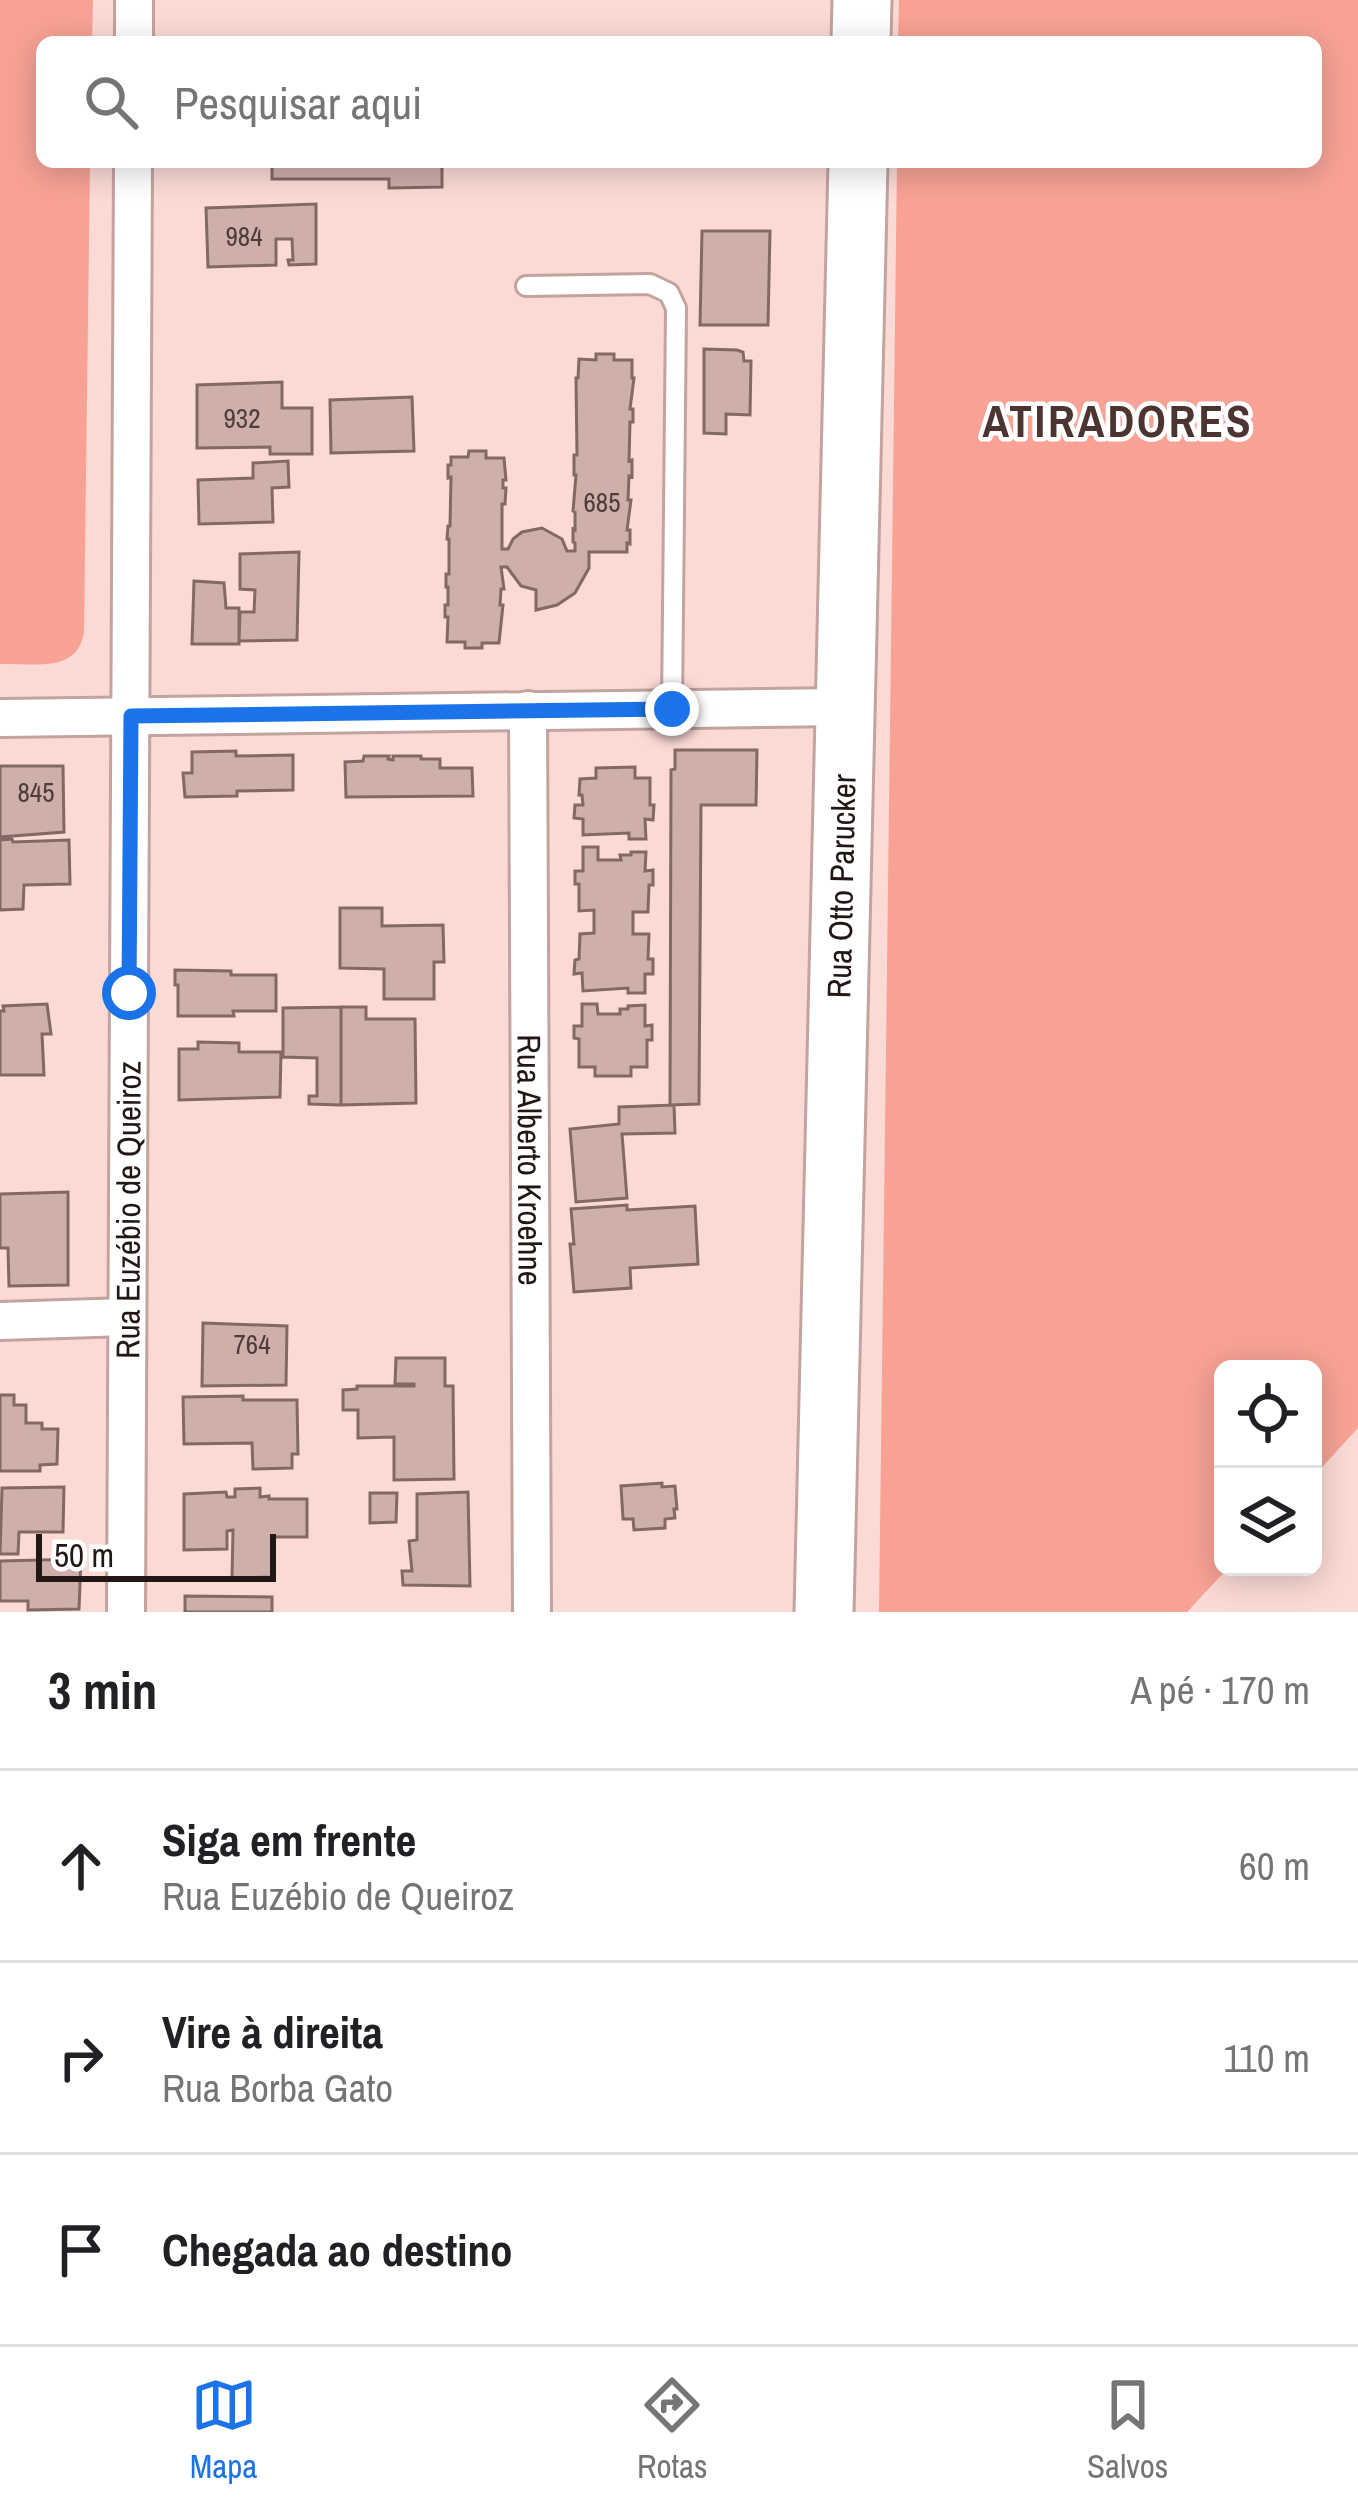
<!DOCTYPE html>
<html lang="pt">
<meta charset="utf-8">
<style>
body{margin:0;font-family:"Archivo Narrow",sans-serif;background:#f2f2f2;color:#202124}
.controls{position:absolute;right:36px;bottom:36px;display:grid;overflow:hidden;border-radius:18px;box-shadow:0 6px 30px #0003}
.controls button{width:108px;height:108px;display:grid;place-items:center;padding:0;border:0;border-bottom:3px solid #e0e0e0;background:#fff;color:#202124;font:60px sans-serif}
.scale{position:absolute;left:36px;bottom:30px;width:240px;box-sizing:border-box;padding-left:12px;border:6px solid #221715;border-top:0;font-size:33px;line-height:42px;white-space:nowrap;color:#221715;-webkit-text-stroke:9px #fff;paint-order:stroke}
.stop{position:absolute;width:36px;height:36px;margin:-27px;border:9px solid #1a73e8;border-radius:50%;background:#fff}
.stop.end{background:#1a73e8;border-color:#fff;box-shadow:0 3px 12px #0008}
.list{margin:0;padding:0;list-style:none}
h2{display:flex;justify-content:space-between;align-items:center;height:156px;margin:0;padding:0 48px;font-size:51px}
h2 small{font-size:39px;font-weight:400;color:#757577}
.list li{display:grid;grid-template-columns:78px 1fr auto;gap:36px;align-items:center;box-sizing:border-box;height:192px;padding:0 48px;border-top:3px solid #e0e0e0}
.list b{display:block;font-size:45px;white-space:nowrap}
.list p{margin:0;font-size:39px;white-space:nowrap;color:#757577}
.list em{font-size:39px;font-style:normal;color:#757577}
.icon{flex:none;width:66px;height:66px;fill:none;stroke:currentColor;stroke-width:2;stroke-linecap:round;stroke-linejoin:round}
.map{position:relative;flex:none;width:1358px;height:1612px;overflow:hidden}
.search{position:absolute;background:#fff;box-shadow:0 6px 30px #0003;left:36px;right:36px;top:36px;height:132px;display:flex;align-items:center;gap:30px;box-sizing:border-box;padding:0 42px;border-radius:18px;color:#757577;font-size:45px}
.sheet{height:732px;background:#fff}
nav{display:flex;justify-content:space-around;align-items:center;box-sizing:border-box;height:168px;border-top:3px solid #e0e0e0;background:#fff;font-size:33px;color:#757577}
nav a{display:grid;justify-items:center;gap:6px}
nav .on{color:#1a73e8}
.map>svg:first-child{display:block}
</style>
<div class="map">
<svg width="1358" height="1612" viewBox="0 0 1358 1612">
<rect width="100%" height="100%" fill="#fbdad5"/>
<path fill="#f7a295" d="M 0,0 L 93,0 L 92,42 L 42,42 L 42,162 L 90,162 L 84,632 C 78,674 33,663 0,664 Z
M 899,0 L 1358,0 L 1358,1428 L 1313,1477 L 1313,1369 L 1223,1369 L 1223,1567 L 1229,1567 L 1187,1612 L 879,1612 L 897,162 L 1316,162 L 1316,42 L 898,42 Z"/>
<path fill="#ceafaa" stroke="#836863" stroke-width="3" d="M 272,162 L 442,162 L 442,187 L 389,188 L 389,179 L 272,179 Z
M 316,204 L 316,264 L 289,265 L 288,260 L 293,260 L 292,239 L 276,239 L 276,265 L 208,267 L 206,208 Z
M 702,231 L 770,231 L 768,325 L 700,325 Z
M 704,349 L 737,350 L 743,352 L 744,361 L 751,361 L 750,415 L 726,414 L 726,434 L 704,433 Z
M 596,354 L 614,354 L 614,360 L 632,360 L 632,378 L 634,378 L 630,409 L 633,409 L 633,422 L 630,422 L 629,461 L 632,460 L 632,477 L 629,476 L 628,500 L 631,500 L 627,530 L 630,530 L 630,544 L 627,543 L 627,552 L 589,552 L 589,568 L 575,593 L 557,605 L 536,610 L 536,590 L 521,586 L 507,567 L 501,567 L 504,589 L 501,589 L 500,605 L 503,605 L 499,643 L 482,643 L 482,648 L 465,648 L 465,642 L 447,642 L 448,617 L 445,617 L 445,605 L 448,605 L 448,587 L 446,587 L 446,574 L 449,574 L 449,539 L 447,539 L 448,526 L 450,526 L 451,477 L 448,478 L 448,465 L 451,465 L 451,457 L 468,457 L 469,451 L 486,451 L 486,458 L 504,458 L 506,480 L 503,480 L 503,488 L 506,488 L 505,504 L 502,504 L 502,549 L 508,549 L 513,539 L 522,532 L 542,528 L 562,539 L 567,551 L 575,551 L 575,543 L 573,542 L 573,529 L 575,530 L 575,512 L 573,511 L 576,475 L 574,475 L 574,455 L 577,455 L 576,378 L 578,378 L 579,359 L 596,360 Z
M 282,382 L 282,408 L 312,408 L 312,454 L 270,454 L 270,447 L 197,448 L 197,385 Z
M 412,397 L 414,451 L 331,453 L 330,400 Z
M 288,461 L 289,487 L 272,488 L 273,522 L 199,524 L 198,480 L 253,478 L 253,463 Z
M 299,552 L 297,640 L 239,641 L 240,612 L 254,612 L 255,590 L 240,589 L 240,554 Z
M 194,581 L 224,583 L 226,608 L 239,608 L 239,644 L 192,644 Z
M 675,750 L 757,750 L 756,805 L 701,805 L 699,1104 L 670,1105 L 671,770 L 675,769 Z
M 236,751 L 236,756 L 293,755 L 293,790 L 237,791 L 237,796 L 185,797 L 183,773 L 192,773 L 192,752 Z
M 364,756 L 389,756 L 388,759 L 393,760 L 393,756 L 421,756 L 421,759 L 440,759 L 440,768 L 472,768 L 473,796 L 346,797 L 345,762 L 363,761 Z
M 0,766 L 63,766 L 64,832 L 0,837 Z
M 635,767 L 635,778 L 650,778 L 650,805 L 654,805 L 653,820 L 645,819 L 646,839 L 629,839 L 629,833 L 583,835 L 583,819 L 574,818 L 575,805 L 583,805 L 582,795 L 579,795 L 580,779 L 596,778 L 596,768 Z
M 12,839 L 13,842 L 69,840 L 70,884 L 24,885 L 23,909 L 0,910 L 0,840 Z
M 583,847 L 598,847 L 598,860 L 621,860 L 620,855 L 631,855 L 631,852 L 646,852 L 645,871 L 653,870 L 653,885 L 649,885 L 648,912 L 633,912 L 633,934 L 649,934 L 648,959 L 653,959 L 653,974 L 645,974 L 645,993 L 628,993 L 628,988 L 583,991 L 582,973 L 574,974 L 575,960 L 579,959 L 580,934 L 594,933 L 594,910 L 579,911 L 579,884 L 575,884 L 575,871 L 583,871 Z
M 340,908 L 382,908 L 382,926 L 443,925 L 444,962 L 434,962 L 434,999 L 384,999 L 384,969 L 340,968 Z
M 175,970 L 231,971 L 231,975 L 276,975 L 276,1011 L 233,1011 L 234,1016 L 178,1016 L 178,985 L 175,985 Z
M 47,1004 L 51,1034 L 42,1034 L 44,1075 L 0,1075 L 0,1011 L 4,1011 L 3,1006 Z
M 582,1004 L 597,1004 L 598,1014 L 620,1014 L 620,1009 L 628,1009 L 628,1006 L 645,1005 L 645,1026 L 652,1025 L 652,1040 L 647,1040 L 647,1067 L 631,1067 L 631,1076 L 595,1076 L 595,1067 L 579,1067 L 579,1039 L 574,1038 L 574,1026 L 582,1026 Z
M 341,1007 L 366,1007 L 366,1019 L 415,1019 L 416,1103 L 341,1105 Z
M 341,1007 L 341,1105 L 309,1104 L 309,1096 L 317,1096 L 317,1058 L 283,1057 L 283,1008 Z
M 198,1042 L 239,1043 L 239,1052 L 281,1052 L 280,1097 L 179,1100 L 179,1049 L 198,1049 Z
M 674,1105 L 675,1133 L 622,1134 L 627,1198 L 576,1202 L 570,1129 L 619,1124 L 619,1107 Z
M 68,1192 L 68,1285 L 9,1286 L 8,1248 L 0,1248 L 0,1194 Z
M 627,1205 L 627,1210 L 695,1206 L 698,1264 L 630,1268 L 631,1288 L 574,1292 L 570,1244 L 574,1244 L 571,1209 Z
M 203,1323 L 287,1326 L 286,1385 L 202,1386 Z
M 396,1358 L 445,1358 L 445,1386 L 453,1386 L 454,1479 L 394,1480 L 394,1437 L 358,1438 L 358,1410 L 343,1410 L 343,1390 L 357,1389 L 357,1386 L 414,1386 L 414,1384 L 395,1384 Z
M 0,1395 L 14,1395 L 14,1405 L 26,1405 L 26,1423 L 42,1423 L 42,1429 L 58,1429 L 57,1464 L 40,1465 L 40,1471 L 0,1471 Z
M 243,1396 L 243,1400 L 297,1400 L 298,1454 L 292,1454 L 292,1468 L 253,1469 L 252,1443 L 184,1444 L 183,1397 Z
M 662,1483 L 662,1487 L 675,1486 L 677,1509 L 674,1509 L 675,1518 L 665,1519 L 665,1528 L 634,1530 L 633,1519 L 623,1519 L 621,1486 Z
M 64,1487 L 63,1532 L 19,1532 L 18,1554 L 0,1554 L 2,1488 Z
M 260,1488 L 260,1497 L 269,1496 L 269,1499 L 307,1499 L 307,1537 L 273,1537 L 272,1577 L 232,1578 L 233,1530 L 227,1531 L 227,1549 L 184,1550 L 184,1494 L 226,1492 L 227,1497 L 235,1497 L 235,1489 Z
M 468,1492 L 470,1586 L 403,1585 L 402,1571 L 412,1571 L 409,1541 L 417,1540 L 417,1494 Z
M 370,1493 L 397,1493 L 396,1522 L 370,1523 Z
M 81,1559 L 79,1609 L 28,1610 L 28,1601 L 0,1601 L 0,1561 Z
M 185,1596 L 272,1597 L 272,1612 L 185,1612 Z"/>
<g fill="none" stroke-linecap="round" stroke-linejoin="round">
<g stroke="#c2a39e" stroke-width="24">
<path id="service" d="M 526,286 L 650,284 L 669,293 L 676,308 L 672,709"/>
</g>
<g stroke="#c2a39e" stroke-width="42">
<g id="minor">
<path d="M 134,42 L 134,0"/>
<path id="s1" d="M 528,710 L 532,1612"/>
<path d="M 0,718 L 846,707"/>
<path d="M 0,1321 L 127,1317"/>
<path id="s2" d="M 126,1612 L 133,162"/>
</g>
</g>
<g stroke="#c2a39e" stroke-width="63">
<g id="primary">
<path d="M 861,42 L 862,0"/>
<path id="s3" d="M 824,1612 L 858,162"/>
</g>
</g>
<use href="#service" stroke="#fff" stroke-width="18"/>
<use href="#minor" stroke="#fff" stroke-width="36"/>
<use href="#primary" stroke="#fff" stroke-width="57"/>
</g>
<g fill="none" stroke-linecap="round" stroke-linejoin="round">
<path stroke="#1a73e8" stroke-width="15" d="M 129,993 L 131,716 L 672,709"/>
</g>
<g text-anchor="middle" dominant-baseline="central" stroke-width="9" stroke-linejoin="round" paint-order="stroke">
<g font-size="27" fill="#4d3d3a">
<text x="244" y="236">984</text>
<text x="242" y="418">932</text>
<text x="602" y="502">685</text>
<text x="36" y="792">845</text>
<text x="252" y="1344">764</text>
</g>
<g font-size="33" fill="#221715" stroke="#fff">
<text stroke="none"><textPath href="#s3" startOffset="726">Rua Otto Parucker</textPath></text>
<text stroke="none"><textPath href="#s1" startOffset="450">Rua Alberto Kroehne</textPath></text>
<text stroke="none"><textPath href="#s2" startOffset="402">Rua Euzébio de Queiroz</textPath></text>
</g>
<g font-size="45" font-weight="bold" letter-spacing="3" fill="#4c3430" stroke="#fff">
<text x="1118" y="420">ATIRADORES</text>
</g>
</g>
</svg>
<div class="controls">
<button><svg class="icon" aria-label="locate" viewBox="0 0 24 24"><circle cx="12" cy="12" r="6"/><path d="M12 2v4M12 18v4M2 12h4M18 12h4"/></svg></button>
<button><svg class="icon" aria-label="layers" viewBox="0 0 24 24"><path d="M12 4l9 5-9 5-9-5zM3 14l9 5 9-5"/></svg></button>
</div>
<div class="scale">50 m</div>
<div class="stop" style="left:129px;top:993px"></div>
<div class="stop end" style="left:672px;top:709px"></div>
<div class="search"><svg class="icon" aria-label="search" viewBox="0 0 24 24"><circle cx="10" cy="10" r="6"/><path d="M15 15l6 6"/></svg>Pesquisar aqui</div>
</div>
<section class="sheet">
<h2>3 min<small>A pé · 170 m</small></h2>
<ul class="list">
<li><svg class="icon" aria-label="ahead" viewBox="0 0 24 24"><path d="M12 20V5M6 11l6-6 6 6"/></svg><div><b>Siga em frente</b><p>Rua Euzébio de Queiroz</p></div><em>60 m</em></li>
<li><svg class="icon" aria-label="right" viewBox="0 0 24 24"><path d="M7 20v-9h11M14 6l5 5-5 5"/></svg><div><b>Vire à direita</b><p>Rua Borba Gato</p></div><em>110 m</em></li>
<li><svg class="icon" aria-label="arrive" viewBox="0 0 24 24"><path d="M6 21V4h12l-3 4 3 4H6"/></svg><div><b>Chegada ao destino</b></div></li>
</ul>
</section>
<nav>
<a class="on"><svg class="icon" aria-label="map" viewBox="0 0 24 24"><path d="M3 6l6-2 6 2 6-2v14l-6 2-6-2-6 2zM9 4v14M15 6v14"/></svg>Mapa</a>
<a><svg class="icon" aria-label="directions" viewBox="0 0 24 24"><path d="M12 3l9 9-9 9-9-9zM9 14v-3h6M13 9l2 2-2 2"/></svg>Rotas</a>
<a><svg class="icon" aria-label="saved" viewBox="0 0 24 24"><path d="M7 4h10v16l-5-4-5 4z"/></svg>Salvos</a>
</nav>
